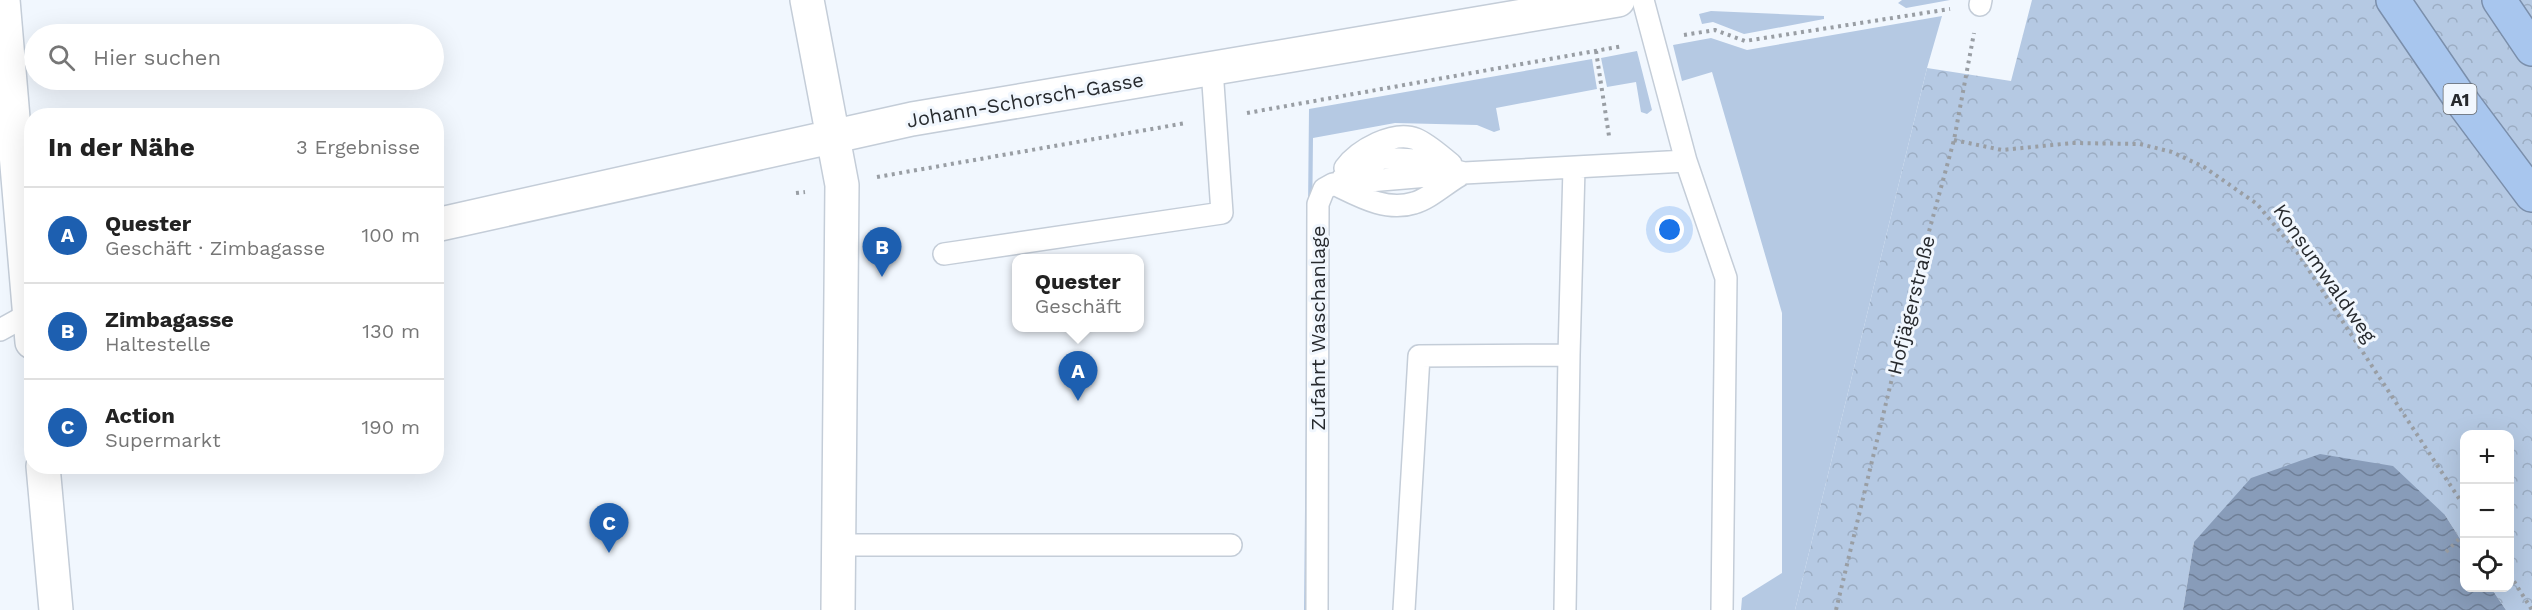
<!DOCTYPE html>
<html lang="de">
<meta charset="utf-8">
<style>
body{margin:0;font-family:"Work Sans",sans-serif;background:#f6f6f6;color:#222}
.controls{position:absolute;right:18px;bottom:18px;display:grid;overflow:hidden;border-radius:12px;box-shadow:0 6px 24px #0002}
.controls button{width:54px;height:54px;display:grid;place-items:center;padding:0;border:0;border-bottom:2px solid #e0e0e0;background:#fff;color:#222;font:30px sans-serif}
.you{position:absolute;left:1670px;top:230px;width:21px;height:21px;margin:-15px;border:4px solid #fff;border-radius:50%;background:#1a73e8;box-shadow:0 0 0 9px #1a73e833}
.badge{display:grid;place-items:center;width:39px;height:39px;border-radius:50%;background:#1d5fb0;color:#fff;font-size:20px;font-weight:700}
.pin{position:absolute;translate:-50% -50px;filter:drop-shadow(0 2px 3px #0008)}
.pin::after{content:'';position:absolute;top:32px;width:21px;height:18px;background:inherit;clip-path:polygon(0 0,100% 0,50% 100%)}
.popup{position:absolute;left:1012px;top:254px;width:132px;height:78px;box-sizing:border-box;display:grid;place-content:center;border-radius:12px;background:#fff;filter:drop-shadow(0 2px 4px #0005);font-size:20px;white-space:nowrap;color:#767676}
.popup b{font-size:22px;color:#222}
.popup::after{content:'';position:absolute;left:50%;top:100%;margin-left:-12px;border:12px solid transparent;border-top-color:#fff}
.list{margin:0;padding:0;list-style:none}
h2{display:flex;justify-content:space-between;align-items:center;height:78px;margin:0;padding:0 24px;font-size:26px}
h2 small{font-size:20px;font-weight:400;color:#767676}
.list li{display:grid;grid-template-columns:39px 1fr auto;gap:18px;align-items:center;box-sizing:border-box;height:96px;padding:0 24px;border-top:2px solid #e0e0e0}
.list b{display:block;font-size:22px;white-space:nowrap}
.list p{margin:0;font-size:20px;white-space:nowrap;color:#767676}
.list em{font-size:20px;font-style:normal;color:#767676}
.icon{flex:none;width:33px;height:33px;fill:none;stroke:currentColor;stroke-width:2;stroke-linecap:round;stroke-linejoin:round}
.map{position:relative;flex:none;width:2532px;height:610px;overflow:hidden}
.search{position:absolute;background:#fff;box-shadow:0 6px 24px #0002;left:24px;top:24px;width:420px;height:66px;display:flex;align-items:center;gap:15px;box-sizing:border-box;padding:0 21px;border-radius:33px;color:#767676;font-size:22px}
.panel{position:absolute;background:#fff;box-shadow:0 6px 24px #0002;left:24px;top:108px;width:420px;height:366px;border-radius:24px}
.map>svg:first-child{display:block}
</style>
<div class="map">
<svg width="2532" height="610" viewBox="0 0 2532 610">
<defs>
<pattern id="forest-crowns" width="20" height="18" patternUnits="userSpaceOnUse" patternTransform="scale(1.5)"><rect width="20" height="18" fill="#b5c9e3"/><path d="M2 6a3 3 0 1 1 6 0M12 15a3 3 0 1 1 6 0" fill="none" stroke="#9cadc3"/></pattern>
<pattern id="water-waves" width="16" height="10" patternUnits="userSpaceOnUse" patternTransform="scale(1.5)"><rect width="16" height="10" fill="#889cb9"/><path d="M0 5q4-4 8 0t8 0" fill="none" stroke="#6f7f97"/></pattern>
</defs>
<rect width="100%" height="100%" fill="#f1f7fe"/>
<path fill="#b5c9e3" d="M 1902,0 L 1950,0 L 1906,8 L 1898,3 Z
M 1711,11 L 1824,16 L 1824,19 L 1744,34 L 1713,22 L 1702,24 L 1699,14 Z
M 1942,16 L 1927,68 L 1795,610 L 1741,610 L 1742,598 L 1782,573 L 1782,313 L 1712,72 L 1682,81 L 1673,45 L 1711,38 L 1747,50 Z
M 1637,51 L 1652,110 L 1647,114 L 1641,112 L 1636,82 L 1607,87 L 1601,58 Z
M 1592,59 L 1597,89 L 1496,108 L 1500,130 L 1494,132 L 1477,125 L 1395,123 L 1313,138 L 1308,610 L 1304,610 L 1309,109 Z"/>
<path fill="url(#forest-crowns)" d="M 2032,0 L 2532,0 L 2532,610 L 2506,610 L 2491,588 L 2510,588 L 2510,434 L 2464,434 L 2464,545 L 2445,515 L 2194,542 L 2183,610 L 1795,610 L 1927,68 L 2011,81 Z"/>
<path fill="url(#water-waves)" d="M 2320,454 L 2393,466 L 2445,515 L 2464,545 L 2464,588 L 2491,588 L 2506,610 L 2183,610 L 2194,542 L 2251,478 Z"/>
<g fill="none" stroke-linecap="round" stroke-linejoin="round">
<g stroke="#c4cdd8" stroke-width="24">
<path id="lane" d="M 1980,5 L 1981,0
M 1686,161 L 1726,278 L 1722,610
M 1345,168 C 1358,150 1394,130 1416,139 C 1428,144 1441,156 1451,164
M 1342,179 L 1382,158 L 1415,160 L 1464,173 L 1686,161 L 1643,0
M 1334,184 C 1359,196 1386,212 1414,203 C 1429,199 1445,184 1459,176
M 944,254 L 1222,213 L 1212,69
M 0,330 L 29,314
M 1569,355 L 1574,168
M 838,545 L 1231,545
M 1317,610 L 1318,204 L 1324,189 L 1333,184 L 1464,173
M 1404,610 L 1419,356 L 1569,355 L 1565,610"/>
</g>
<g stroke="#c4cdd8" stroke-width="36">
<path id="street" d="M 3,0 L 32,342
M 807,0 L 842,185 L 838,610
M 436,225 L 912,119 L 1618,0
M 43,466 L 56,610"/>
</g>
<g stroke="#7b8fab" stroke-width="36">
<path id="highway" d="M 2393,0 L 2464,104 L 2532,195
M 2499,0 L 2532,49"/>
</g>
<path stroke="#999ea4" stroke-width="4" stroke-dasharray="3 4.5" stroke-linecap="butt" d="M 1684,35 L 1715,30 L 1745,41 L 1950,9
M 1596,51 L 1609,136
M 1247,113 L 1623,46
M 1954,140 L 2002,150 L 2072,143 L 2140,144 L 2172,152 L 2204,167 L 2257,204 L 2297,252 L 2464,506
M 877,177 L 1186,123
M 796,193 L 805,192
M 2446,552 L 2464,534
M 2510,575 L 2532,610
M 1836,610 L 1916,279 L 1954,140 L 1974,33"/>
<use href="#lane" stroke="#fff" stroke-width="21"/>
<use href="#street" stroke="#fff" stroke-width="33"/>
<use href="#highway" stroke="#a8c6ee" stroke-width="33"/>
</g>
<g text-anchor="middle" dominant-baseline="central" stroke-width="6" stroke-linejoin="round" paint-order="stroke">
<rect fill="#f1f7fe" stroke="#64686c" stroke-width="1.5" x="2443.5" y="84" width="33" height="30" rx="4.5"/>
<g font-size="18" font-weight="bold" fill="#272a2e">
<text x="2460" y="99">A1</text>
</g>
<g font-size="20" fill="#272a2e" stroke="#f1f7fe">
<text transform="translate(1025 100) rotate(-10)">Johann-Schorsch-Gasse</text>
<text transform="translate(2325 273) rotate(55)">Konsumwaldweg</text>
<text transform="translate(1911 305) rotate(-76)">Hofjägerstraße</text>
<text transform="translate(1318 328) rotate(-90)">Zufahrt Waschanlage</text>
</g>
</g>
</svg>
<div class="controls">
<button>+</button>
<button>−</button>
<button><svg class="icon" aria-label="locate" viewBox="0 0 24 24"><circle cx="12" cy="12" r="6"/><path d="M12 2v4M12 18v4M2 12h4M18 12h4"/></svg></button>
</div>
<div class="you"></div>
<div class="pin badge" style="left:1078px;top:401px">A</div>
<div class="popup"><b>Quester</b>Geschäft</div>
<div class="pin badge" style="left:882px;top:277px">B</div>
<div class="pin badge" style="left:609px;top:553px">C</div>
<div class="search"><svg class="icon" aria-label="search" viewBox="0 0 24 24"><circle cx="10" cy="10" r="6"/><path d="M15 15l6 6"/></svg>Hier suchen</div>
<section class="panel">
<h2>In der Nähe<small>3 Ergebnisse</small></h2>
<ul class="list">
<li><span class="badge">A</span><div><b>Quester</b><p>Geschäft · Zimbagasse</p></div><em>100 m</em></li>
<li><span class="badge">B</span><div><b>Zimbagasse</b><p>Haltestelle</p></div><em>130 m</em></li>
<li><span class="badge">C</span><div><b>Action</b><p>Supermarkt</p></div><em>190 m</em></li>
</ul>
</section>
</div>
